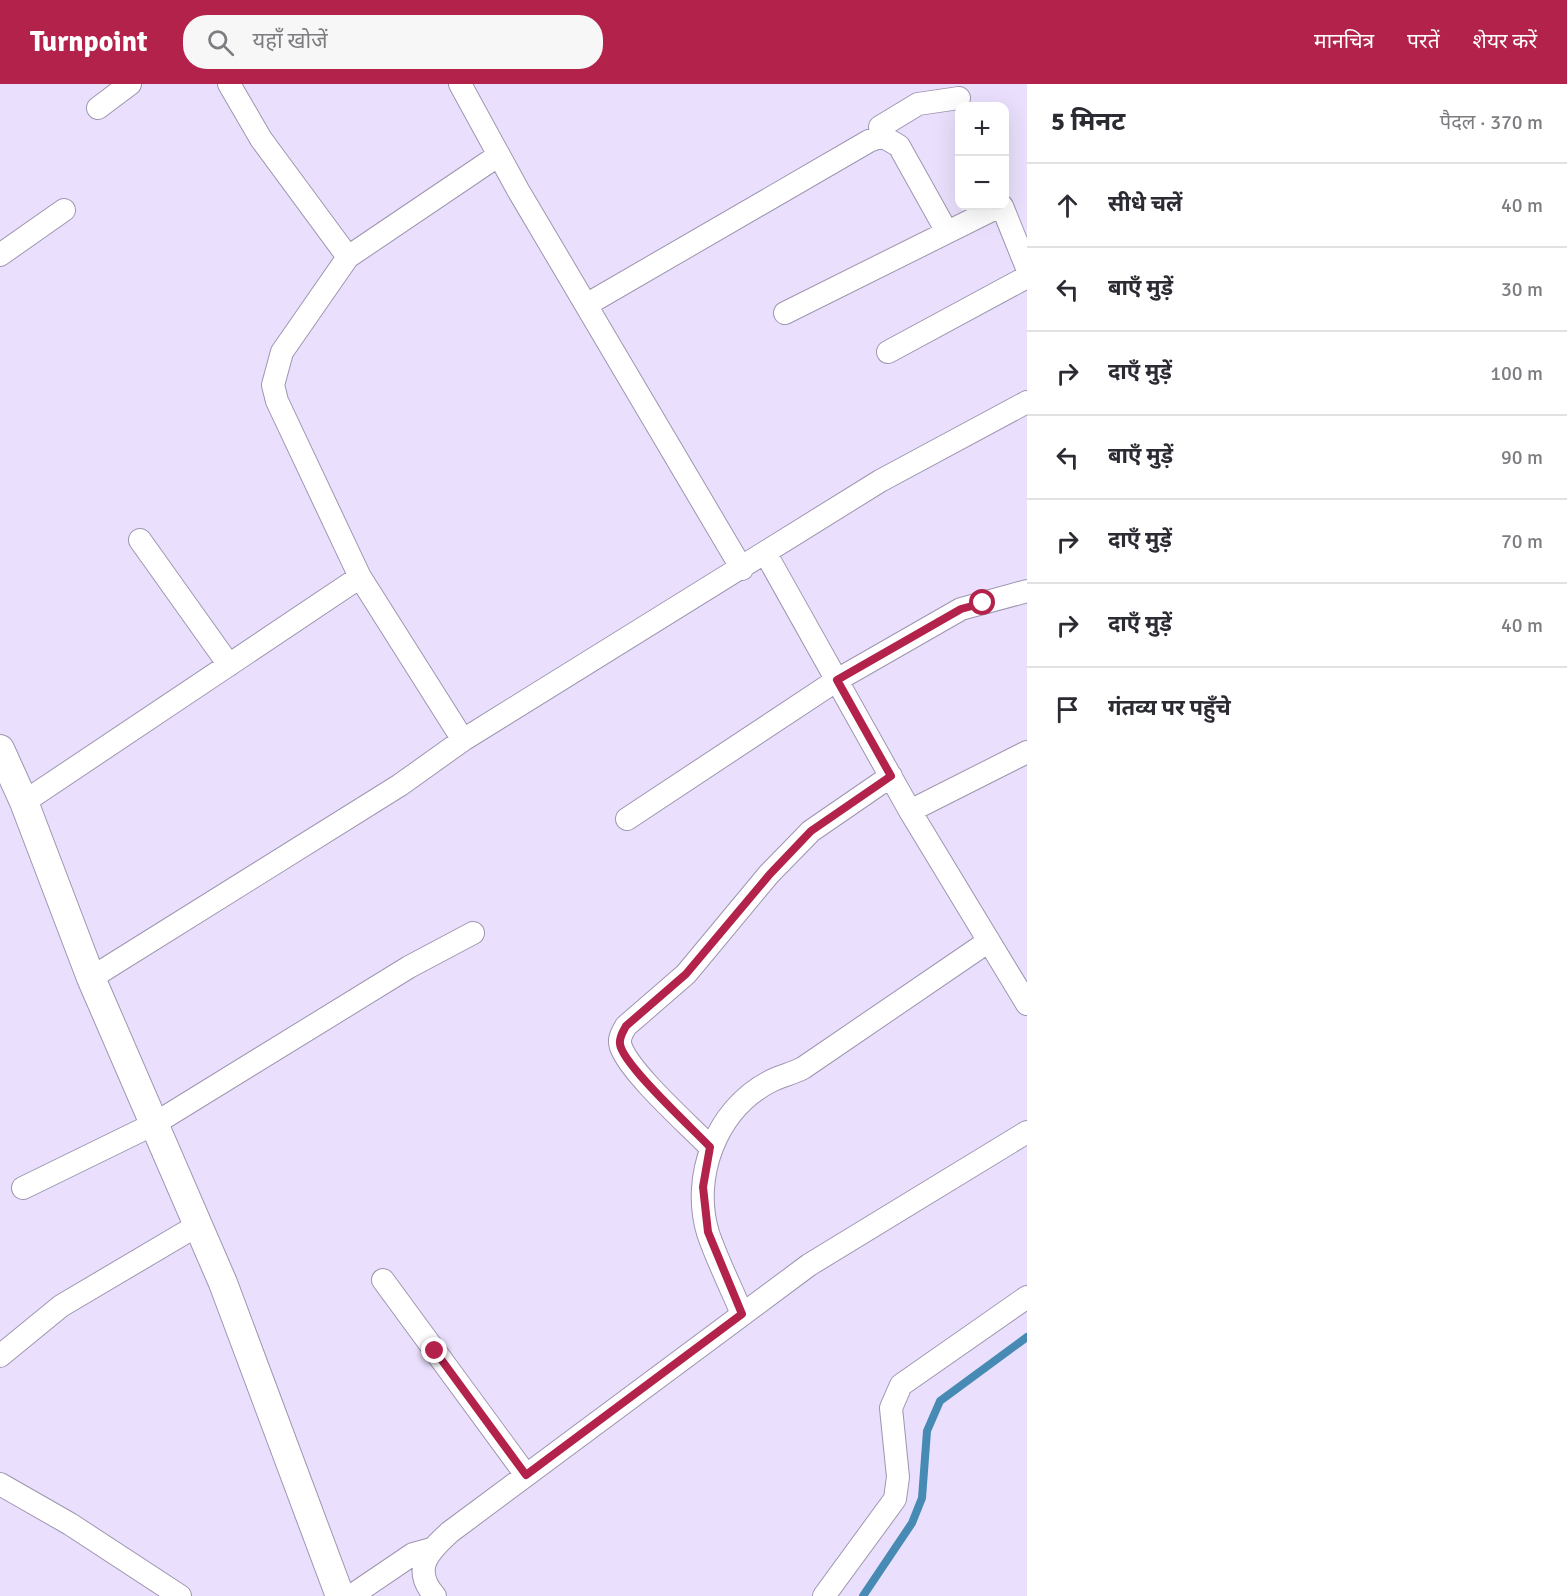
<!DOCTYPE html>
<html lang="hi">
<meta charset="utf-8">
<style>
body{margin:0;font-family:Signika,"Noto Sans Devanagari",sans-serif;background:#f7f7f7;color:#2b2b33}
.controls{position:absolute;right:18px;top:18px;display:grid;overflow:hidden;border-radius:12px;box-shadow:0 6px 24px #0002}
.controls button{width:54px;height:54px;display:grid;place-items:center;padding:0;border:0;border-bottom:2px solid #e1e1e2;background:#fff;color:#2b2b33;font:30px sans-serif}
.stop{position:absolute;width:18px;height:18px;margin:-14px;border:4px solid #b3224a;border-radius:50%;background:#fff}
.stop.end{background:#b3224a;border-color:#fff;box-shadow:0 2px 6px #0008}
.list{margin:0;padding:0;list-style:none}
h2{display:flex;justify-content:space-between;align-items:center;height:78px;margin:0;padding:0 24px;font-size:26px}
h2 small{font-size:20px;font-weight:400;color:#7c7c81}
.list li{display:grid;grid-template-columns:39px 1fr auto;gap:18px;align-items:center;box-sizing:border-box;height:84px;padding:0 24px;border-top:2px solid #e1e1e2}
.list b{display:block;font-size:22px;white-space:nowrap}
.list em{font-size:20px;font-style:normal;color:#7c7c81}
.icon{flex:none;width:33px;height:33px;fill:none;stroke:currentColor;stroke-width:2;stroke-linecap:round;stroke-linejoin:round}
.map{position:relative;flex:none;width:1027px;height:1512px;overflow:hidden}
header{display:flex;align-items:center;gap:36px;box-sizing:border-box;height:84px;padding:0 30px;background:#b3224a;color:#fff}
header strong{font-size:28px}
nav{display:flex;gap:33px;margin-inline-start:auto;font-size:21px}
.search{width:420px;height:54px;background:#f7f7f7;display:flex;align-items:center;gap:15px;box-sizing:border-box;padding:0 21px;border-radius:24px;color:#7c7c81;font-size:22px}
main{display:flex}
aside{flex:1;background:#fff}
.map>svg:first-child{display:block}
</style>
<header>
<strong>Turnpoint</strong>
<div class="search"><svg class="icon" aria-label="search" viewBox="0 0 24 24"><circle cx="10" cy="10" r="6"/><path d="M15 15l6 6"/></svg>यहाँ खोजें</div>
<nav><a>मानचित्र</a><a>परतें</a><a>शेयर करें</a></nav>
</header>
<main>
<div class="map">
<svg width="1027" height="1512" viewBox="0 0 1027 1512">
<rect width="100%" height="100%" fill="#eae0fd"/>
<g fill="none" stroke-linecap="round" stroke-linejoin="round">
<path stroke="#478ab3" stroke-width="8" d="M 863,1512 L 912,1439 L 922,1414 L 927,1347 L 940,1317 L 1027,1253"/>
<g stroke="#9e95b0" stroke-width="24">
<path id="minor" d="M 229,0 L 261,55 L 348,173
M 460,0 L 518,106 L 742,485
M 98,24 L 130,0
M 880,43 L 918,20 L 959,14
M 1002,122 L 1027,184
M 0,171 L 64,126
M 586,221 L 869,57 L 882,52 L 899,62 L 947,148
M 785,229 L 1000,122
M 888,268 L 1027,193
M 140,456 L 229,581
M 766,470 L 910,727 L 1027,920
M 463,656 L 360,493 L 277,317 L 273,301 L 282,268 L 348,173 L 499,71
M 24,718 L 360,493
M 910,727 L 1027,668
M 627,735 L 837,596 L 961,525 L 1027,507
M 91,894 L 400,701 L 463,656 L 880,397 L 1027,318
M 710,1063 C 688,1040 631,990 621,963 C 618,955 622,949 626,942 L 686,890 L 769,790 L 811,747 L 891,692
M 23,1104 L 154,1040 L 409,883 L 473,849
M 383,1196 L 526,1391
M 742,1230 C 731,1203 717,1176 708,1149 C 691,1093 716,1026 769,998 C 779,992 792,990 803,984 L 989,857
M 0,1272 L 61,1222 L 198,1141
M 0,1400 L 70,1440 L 180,1512
M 351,1512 L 413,1470 L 431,1465
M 435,1512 C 411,1485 429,1467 450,1448 L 809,1181 L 1027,1048
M 824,1512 L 895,1415 L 898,1393 L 891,1324 L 901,1301 L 1027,1213"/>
</g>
<g stroke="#9e95b0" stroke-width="30">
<path id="tertiary" d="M 0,665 L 24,718 L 91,894 L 223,1199 L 340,1512"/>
</g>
<use href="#minor" stroke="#fff" stroke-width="22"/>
<use href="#tertiary" stroke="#fff" stroke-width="28"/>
</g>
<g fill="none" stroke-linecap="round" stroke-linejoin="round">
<path stroke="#b3224a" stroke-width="8" d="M 435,1267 L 526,1391 L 742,1230 L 708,1148 L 703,1103 L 710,1063 C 693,1045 622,980 620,960 C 619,953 623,948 626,942 L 686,890 L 770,790 L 811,747 L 891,692 L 837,596 L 961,525 L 983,519"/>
</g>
</svg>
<div class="controls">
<button>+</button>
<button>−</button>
</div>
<div class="stop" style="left:983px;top:519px"></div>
<div class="stop end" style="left:435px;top:1267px"></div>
</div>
<aside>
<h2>5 मिनट<small>पैदल · 370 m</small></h2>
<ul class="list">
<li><svg class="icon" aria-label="ahead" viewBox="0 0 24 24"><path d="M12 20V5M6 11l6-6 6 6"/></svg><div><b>सीधे चलें</b></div><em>40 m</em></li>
<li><svg class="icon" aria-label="left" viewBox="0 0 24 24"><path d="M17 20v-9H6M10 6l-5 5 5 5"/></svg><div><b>बाएँ मुड़ें</b></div><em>30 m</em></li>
<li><svg class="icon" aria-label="right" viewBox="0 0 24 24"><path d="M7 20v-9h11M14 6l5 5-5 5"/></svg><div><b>दाएँ मुड़ें</b></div><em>100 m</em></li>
<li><svg class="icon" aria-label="left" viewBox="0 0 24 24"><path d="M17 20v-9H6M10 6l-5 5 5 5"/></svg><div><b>बाएँ मुड़ें</b></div><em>90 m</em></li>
<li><svg class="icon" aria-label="right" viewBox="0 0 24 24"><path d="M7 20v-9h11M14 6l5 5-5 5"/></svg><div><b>दाएँ मुड़ें</b></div><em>70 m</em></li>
<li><svg class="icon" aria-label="right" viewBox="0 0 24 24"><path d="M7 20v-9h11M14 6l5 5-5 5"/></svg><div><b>दाएँ मुड़ें</b></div><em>40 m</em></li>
<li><svg class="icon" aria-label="arrive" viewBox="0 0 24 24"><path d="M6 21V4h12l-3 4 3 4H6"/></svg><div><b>गंतव्य पर पहुँचे</b></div></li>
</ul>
</aside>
</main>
